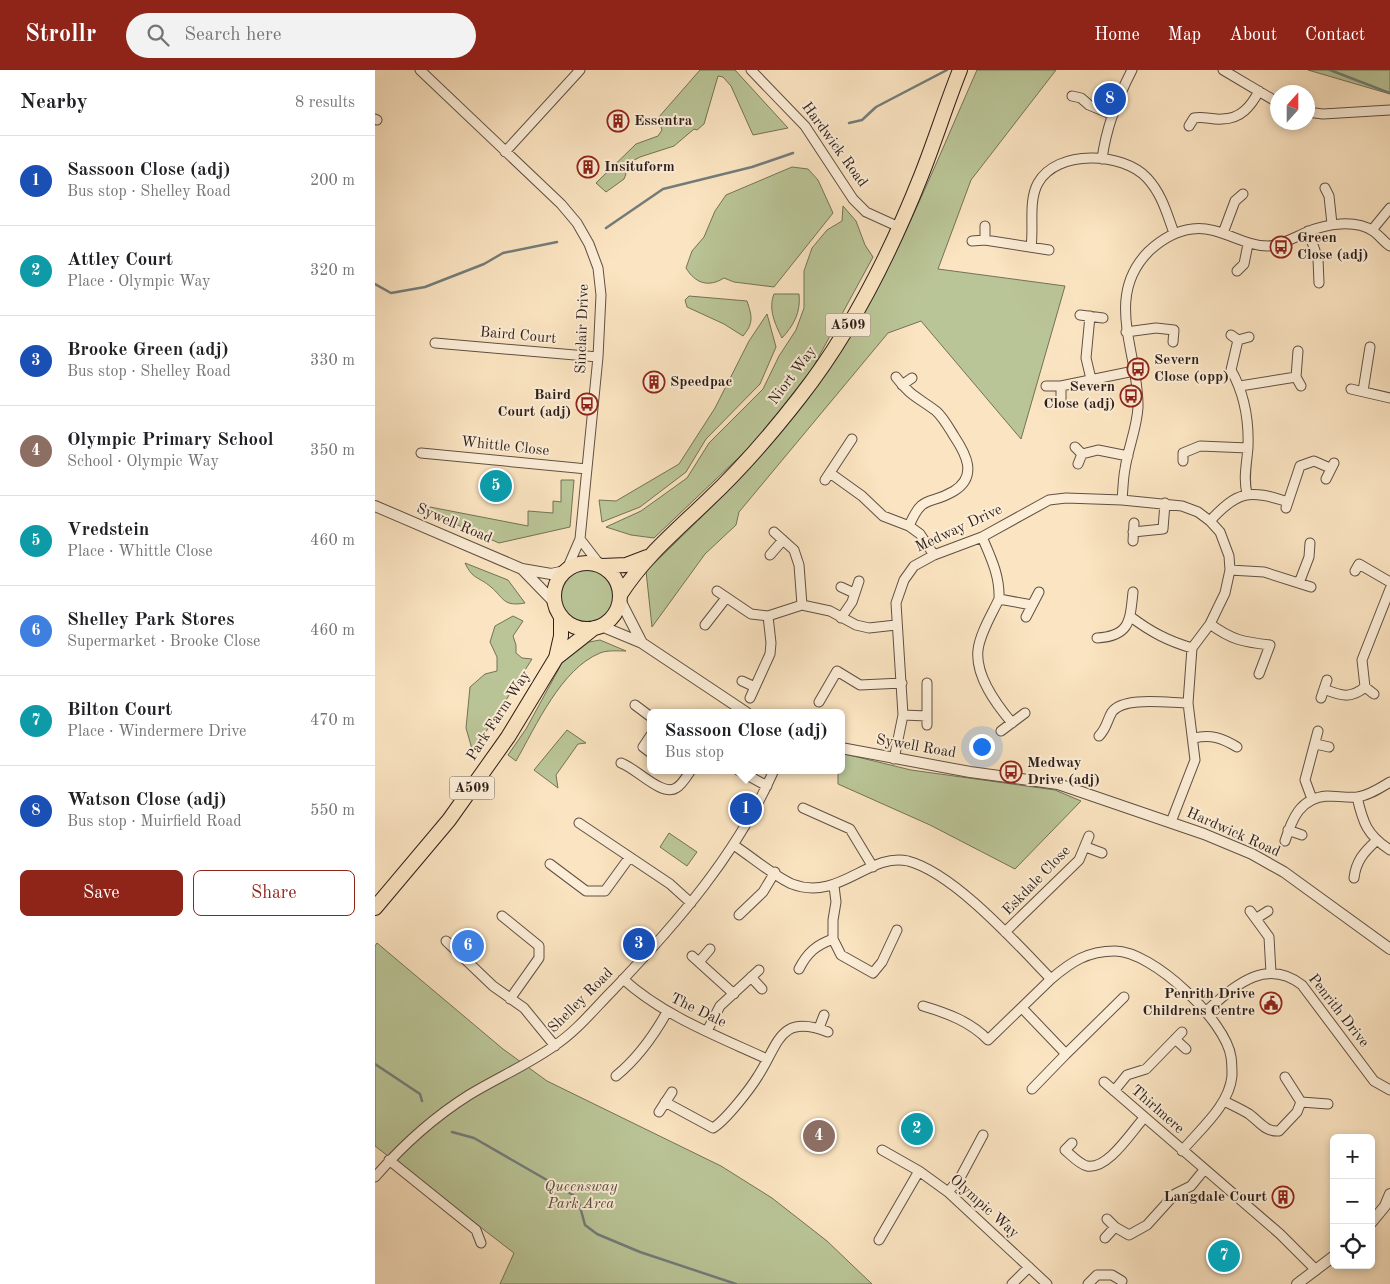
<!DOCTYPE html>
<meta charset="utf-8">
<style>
body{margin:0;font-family:"Old Standard TT",serif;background:#f2f2f2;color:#202124}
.controls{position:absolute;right:15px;bottom:15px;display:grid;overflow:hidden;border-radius:8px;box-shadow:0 2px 8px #0003}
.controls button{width:45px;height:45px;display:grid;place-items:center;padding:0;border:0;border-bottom:1px solid #e0e0e0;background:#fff;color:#202124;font:25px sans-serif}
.compass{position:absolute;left:895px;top:15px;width:45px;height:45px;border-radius:50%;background:#fff;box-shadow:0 2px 8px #0003;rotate:21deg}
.you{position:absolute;left:606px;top:676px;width:18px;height:18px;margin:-12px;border:4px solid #fff;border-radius:50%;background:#1a73e8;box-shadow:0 0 0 8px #1a73e833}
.badge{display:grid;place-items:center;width:32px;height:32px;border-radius:50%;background:#8f2418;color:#fff;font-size:16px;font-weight:700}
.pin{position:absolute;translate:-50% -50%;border:2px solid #fff;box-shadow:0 1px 5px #0006}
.popup{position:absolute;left:272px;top:639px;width:198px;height:65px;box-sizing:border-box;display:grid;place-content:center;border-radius:8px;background:#fff;filter:drop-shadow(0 1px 4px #0005);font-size:16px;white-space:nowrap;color:#757577}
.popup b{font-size:19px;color:#202124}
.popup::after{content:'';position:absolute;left:50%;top:100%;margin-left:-10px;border:10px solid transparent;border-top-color:#fff}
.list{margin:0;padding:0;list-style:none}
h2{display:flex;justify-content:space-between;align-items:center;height:65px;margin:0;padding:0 20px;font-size:21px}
h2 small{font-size:16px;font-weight:400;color:#757577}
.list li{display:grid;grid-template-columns:32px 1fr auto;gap:15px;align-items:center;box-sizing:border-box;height:90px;padding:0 20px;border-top:1px solid #e0e0e0}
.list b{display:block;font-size:19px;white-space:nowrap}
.list p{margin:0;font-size:16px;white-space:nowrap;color:#757577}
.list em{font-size:16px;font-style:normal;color:#757577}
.actions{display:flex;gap:10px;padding:15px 20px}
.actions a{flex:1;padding:11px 0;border:1px solid #8f2418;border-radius:8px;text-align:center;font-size:18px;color:#8f2418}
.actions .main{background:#8f2418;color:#fff}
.icon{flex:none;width:28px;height:28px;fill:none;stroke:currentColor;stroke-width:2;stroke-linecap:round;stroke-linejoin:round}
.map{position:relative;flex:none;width:1015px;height:1214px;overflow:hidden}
header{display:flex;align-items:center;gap:30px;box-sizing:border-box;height:70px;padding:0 25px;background:#8f2418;color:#fff}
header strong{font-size:24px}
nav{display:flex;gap:28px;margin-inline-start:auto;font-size:18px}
.search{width:350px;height:45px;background:#f2f2f2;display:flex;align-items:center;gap:12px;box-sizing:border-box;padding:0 18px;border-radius:28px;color:#757577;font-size:19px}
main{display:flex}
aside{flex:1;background:#fff}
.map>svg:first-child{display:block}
</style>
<header>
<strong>Strollr</strong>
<div class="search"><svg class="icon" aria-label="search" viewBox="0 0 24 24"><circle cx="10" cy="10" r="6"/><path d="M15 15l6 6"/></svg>Search here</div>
<nav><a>Home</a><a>Map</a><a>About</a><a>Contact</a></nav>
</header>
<main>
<aside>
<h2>Nearby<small>8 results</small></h2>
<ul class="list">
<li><span class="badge" style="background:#1a4fb4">1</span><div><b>Sassoon Close (adj)</b><p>Bus stop · Shelley Road</p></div><em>200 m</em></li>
<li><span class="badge" style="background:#0f9aa8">2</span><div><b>Attley Court</b><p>Place · Olympic Way</p></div><em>320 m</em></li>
<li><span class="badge" style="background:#1a4fb4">3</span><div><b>Brooke Green (adj)</b><p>Bus stop · Shelley Road</p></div><em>330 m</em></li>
<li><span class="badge" style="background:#8d6e63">4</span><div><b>Olympic Primary School</b><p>School · Olympic Way</p></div><em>350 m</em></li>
<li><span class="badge" style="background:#0f9aa8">5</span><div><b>Vredstein</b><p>Place · Whittle Close</p></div><em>460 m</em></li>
<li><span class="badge" style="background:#3f7fe0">6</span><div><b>Shelley Park Stores</b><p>Supermarket · Brooke Close</p></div><em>460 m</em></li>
<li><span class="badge" style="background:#0f9aa8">7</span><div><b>Bilton Court</b><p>Place · Windermere Drive</p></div><em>470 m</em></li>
<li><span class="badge" style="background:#1a4fb4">8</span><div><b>Watson Close (adj)</b><p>Bus stop · Muirfield Road</p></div><em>550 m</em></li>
</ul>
<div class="actions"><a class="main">Save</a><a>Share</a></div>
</aside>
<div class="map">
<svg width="1015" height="1214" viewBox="0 0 1015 1214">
<rect width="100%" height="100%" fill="#fbe4c1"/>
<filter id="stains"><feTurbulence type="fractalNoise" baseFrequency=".004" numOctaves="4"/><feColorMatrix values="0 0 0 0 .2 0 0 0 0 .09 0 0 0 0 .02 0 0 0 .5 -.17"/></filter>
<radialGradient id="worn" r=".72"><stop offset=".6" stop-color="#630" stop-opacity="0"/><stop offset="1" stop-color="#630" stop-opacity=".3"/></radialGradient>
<path fill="#bac597" stroke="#737258" d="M 325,0 L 360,0 L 413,58 L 378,65 L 356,16 L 348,7 L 343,6 L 329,54 L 322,60 L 319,59 L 299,76 L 265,87 L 246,97 L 251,104 L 249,109 L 231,122 L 221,113 L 261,74 L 283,66 L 287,60 L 283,48 Z
M 602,0 L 681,0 L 596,110 L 563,199 L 690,216 L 646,369 L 546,251 L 513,263 L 364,442 L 361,455 L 330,484 L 277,557 L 271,501 C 340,435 409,367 462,286 C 520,197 559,97 602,0 Z
M 933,0 L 1015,0 L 1015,24 Z
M 417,97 L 433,99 L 443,110 L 458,143 L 399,217 L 359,212 L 349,208 C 333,218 320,213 311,198 L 317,181 L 329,167 L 340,141 L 351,125 Z
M 468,136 L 481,151 L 490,175 L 498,187 L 437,299 L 380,372 L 279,468 L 256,465 L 231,457 L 266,441 L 312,408 L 334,373 L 388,319 L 404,286 L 421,260 L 429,238 L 429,201 L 437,178 L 452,160 L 467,151 Z
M 399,224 L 424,224 C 426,242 419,255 407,268 C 400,254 393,239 399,224 Z
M 314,226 L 372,231 C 377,246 379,253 368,266 L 349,254 L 312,237 L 310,230 Z
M 392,244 L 401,277 L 385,314 L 331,369 L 311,402 L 265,437 L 227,452 L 224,430 L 241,431 L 304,394 L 340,338 L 374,271 Z
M 186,410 L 199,410 L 195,457 L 124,473 L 53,442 L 55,437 L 153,456 L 153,441 L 178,443 L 178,431 L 186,432 Z
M 90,493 L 133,510 L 150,533 C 128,537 129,528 116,517 C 103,506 98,510 90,493 Z
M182 526a29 29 0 1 1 58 0a29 29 0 1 1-58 0Z
M 138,546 L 148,551 L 138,566 L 141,575 L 141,583 L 147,588 L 157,589 L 107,668 L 97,679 L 91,658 L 95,617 L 110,604 L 122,601 L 122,587 L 115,572 L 120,556 Z
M 225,570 L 251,581 C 243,581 232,580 225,583 C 186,599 161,656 141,691 L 133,685 L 151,659 L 187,593 L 214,572 Z
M 192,660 L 211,673 L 203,674 L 181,705 L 183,718 L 159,700 Z
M 466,683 L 536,700 L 680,720 L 706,731 L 640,799 L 555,755 L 463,714 L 463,700 L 466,700 Z
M 294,763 L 322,782 L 312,796 L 285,777 Z
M 2,873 L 128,979 L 172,1011 L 346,1096 L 397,1128 L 452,1171 L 497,1214 L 125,1214 L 139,1183 L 0,1076 L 0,876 Z"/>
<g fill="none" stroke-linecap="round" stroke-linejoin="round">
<path stroke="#737d7b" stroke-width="2.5" d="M 955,0 L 1015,23
M 474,53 L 487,50 L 501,37 L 572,0
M 231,158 L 288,119 L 377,97 L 418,83
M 0,214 L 16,223 L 50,217 L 109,194 L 128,183 L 182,172
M 0,994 L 45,1024 L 47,1031
M 77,1062 L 99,1068 L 198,1125 L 204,1133 L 210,1155 L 222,1164 L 265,1182 L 361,1214"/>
<g stroke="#605043" stroke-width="11">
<path id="minor" d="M 45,0 L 186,134 L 202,153 L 214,174 L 223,198 L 226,225 L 223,287 L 205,469 L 192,499
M 376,0 L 430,56 L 478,129 L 491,142 L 524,157
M 848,0 L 902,32
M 697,26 L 706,28 L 714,35 L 738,45
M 932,42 L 948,44 L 1015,40
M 0,49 L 2,50
M 814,56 L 819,48 C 829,46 837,50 847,49 C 866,49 876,36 884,21
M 130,82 L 205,0
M 727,89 C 731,59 743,27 757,0
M 950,118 L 954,126 L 957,154
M 610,156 L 610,170
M 997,160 L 1015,138
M 933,161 L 943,189 L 944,213
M 848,163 L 860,131 L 868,124
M 597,171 L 610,170 L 674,180
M 656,177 C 659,157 653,131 663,113 C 682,79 748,82 772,108 C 787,124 792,144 799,163
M 862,201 L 869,194 L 873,174
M 705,245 L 728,248
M 715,246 L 711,288 L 716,309
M 751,262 L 781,258 L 799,260 L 798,272
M 856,265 L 863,270 L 874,267
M 863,270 L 856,300 C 869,323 874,350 873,377 C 872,393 868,407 872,424
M 60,273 L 223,287
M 923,281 L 921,307 L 926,316
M 521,307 C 535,326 544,328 561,341 C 568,347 574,358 579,366 C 591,384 603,406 579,421 C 554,436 548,423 534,456
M 527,315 L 537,308
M 671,316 L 686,316 L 759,301
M 686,316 L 686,330
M 865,316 L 921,307
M 976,319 L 1015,328
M 988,321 L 995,277
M 700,377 L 707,384
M 46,383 L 212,399
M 808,391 L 808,383 L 825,376 L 873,378
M 703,394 L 707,384 L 723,380 L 753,386
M 455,403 L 487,426 L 508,446 L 534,456 L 545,464 L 559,485
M 951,409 L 959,393
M 450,410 L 477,369
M 747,430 C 748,420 748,409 750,399 C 753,378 762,358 763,337 C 764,283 728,227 774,181 C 786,170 800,161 817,159 C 844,155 866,176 893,176 C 907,175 920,167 932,162 C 951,154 980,149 998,161 C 1004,165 1009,172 1015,176
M 911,438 L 925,396 L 939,391 L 955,398
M 835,451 C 862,421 875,419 913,432
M 399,462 L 419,480 L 424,495 L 427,535
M 758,462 L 788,459 L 790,433
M 607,467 C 616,488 625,506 624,529 C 617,544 605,563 603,580 C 600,606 621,634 637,653
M 205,469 L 225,495
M 758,471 L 759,453
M 395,485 L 408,470
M 855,500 L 889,502 L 936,517
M 980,501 L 984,494 L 1015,512
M 924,513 L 934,487 L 935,473
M 466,517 L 479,523
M 342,521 L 376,544 L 393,546 L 427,535 L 455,541 L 481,555 L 494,558 L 521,555
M 624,529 L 657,535
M 651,547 L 664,522
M 756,547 C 776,562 793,571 817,578
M 466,548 L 477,532 L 484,511
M 835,554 C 857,570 868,572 895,575 L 884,604
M 330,555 L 351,528
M 722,568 C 755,566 755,551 758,522
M 367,611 L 380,617
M 552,613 L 552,655
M 949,619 C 966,626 976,629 990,617
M 999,624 L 990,617 L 987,590 L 1015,519
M 375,628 L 395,584 L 396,573 L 393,546
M 946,628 L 952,610
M 444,632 L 462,601 L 485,615 L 527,613
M 260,635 L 276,647
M 528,645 L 552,646
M 626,661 L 650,643
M 276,665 L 268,677 L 276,683
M 724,666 C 732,658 732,650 737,642 C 748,626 794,633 813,633
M 819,668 C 836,664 847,668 862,677
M 941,674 L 954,677
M 519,689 L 528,645 L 521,533 L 529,510 L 539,496 L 559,485 L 607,467 L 674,430 L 691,428 L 747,430 L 807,436 L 823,442 L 835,451 L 845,462 L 854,486 L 855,500 L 850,523 L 835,554 L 817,578 L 813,633 L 820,690 L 796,752
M 246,693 C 261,698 287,727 301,718 C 307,715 312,706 316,700
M 363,700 L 392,716
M 982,727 C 988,753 992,765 1015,780
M 937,729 L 930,710 L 943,661
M 428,738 L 475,759 L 498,797
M 204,753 L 295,814 L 316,833
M 913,760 L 927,765
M 910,771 C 917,749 925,728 952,726 C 962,726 973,728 983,727 C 995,725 1005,718 1015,712
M 360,776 C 374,785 402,808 417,814 C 464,832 494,782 533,791 C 579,803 642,874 676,909 C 696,892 712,881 740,881 C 778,881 851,951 856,987 C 857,993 857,1000 857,1006 C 854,1036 825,1059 807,1081
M 711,777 L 727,783
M 175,794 L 211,821 L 230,821 L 254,788
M 979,808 C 981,791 989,782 1001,771
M 459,816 L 461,832 L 458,850 L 458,869 L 466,885 L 498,903 L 507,892 L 522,860
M 875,841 L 894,867 L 896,903
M 364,845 L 388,822 L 400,802
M 127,846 L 164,876 L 164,888 L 135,929
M 882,848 L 893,841
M 630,862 L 704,790 L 714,766
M 71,871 L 118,916 L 149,938 L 180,976
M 317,886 L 359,924
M 324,892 L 335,879
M 424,899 C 432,883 441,875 458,869
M 376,907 L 387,919
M 248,909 C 289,946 342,966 392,989
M 548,936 C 572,943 596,952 613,970 L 676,909
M 647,938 L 691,984 L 657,1019
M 830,942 C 858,918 889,886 927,915 L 999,1011 L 1015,1020
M 444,958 L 449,945
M 332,961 L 345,936 L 384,900
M 800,969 L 811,979
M 691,984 L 749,927
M 241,1006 C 263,988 278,967 292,942
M 729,1012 L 905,1164 L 941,1200
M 739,1021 L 752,1005 L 771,999 L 807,962
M 849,1031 C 857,1035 866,1039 874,1044 C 885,1052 890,1062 904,1061 L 922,1042 L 926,1032 L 910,1007
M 290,1032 L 338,1058 C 351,1050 375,1019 383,1006 C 404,974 404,943 453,962
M 926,1032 L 953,1034
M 284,1042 L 297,1022
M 697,1073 L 690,1080 C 696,1085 704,1094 712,1096 C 733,1100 756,1062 769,1048
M 507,1080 L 544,1101 L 573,1122 L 672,1214
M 14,1090 L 101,1160 L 106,1173
M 0,1107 C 27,1076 59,1047 94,1025 C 122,1008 152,995 179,976 C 202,961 220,938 239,919 C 302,853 362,784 399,700
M 573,1122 L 585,1108 L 608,1065
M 732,1149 L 740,1157 L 754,1165 L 772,1155 L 800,1124 L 816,1116 L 829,1100
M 730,1168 L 740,1157
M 504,1170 L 544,1101
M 637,1214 L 654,1197
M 713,1214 L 722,1205 L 737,1205 L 747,1211"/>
</g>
<g stroke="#605043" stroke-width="12">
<path id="tertiary" d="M 0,436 L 147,499 L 176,504 L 190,501
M 147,499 L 179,532
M 245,530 L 267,573
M 226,556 L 267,573 L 372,643
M 466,678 L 595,702 L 683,714 L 829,764 L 877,784 L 909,802 L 1015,879
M 996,1153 L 1010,1136 L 1015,1124
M 922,1214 L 959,1186"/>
</g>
<g stroke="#2c1e19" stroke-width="16">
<path id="trunk" d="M179 526a33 33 0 1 1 66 0a33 33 0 1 1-66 0Z
M 227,496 L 251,495 L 272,487
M 245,525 C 270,486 301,461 334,429 C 367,398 397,363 425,327 C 476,262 515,184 546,106 C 560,71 571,35 585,0
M 181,588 L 186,566 L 186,546
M 0,838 L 74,750 L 133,667 L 181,588 L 219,558"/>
</g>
<use href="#minor" stroke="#fcedd7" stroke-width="9"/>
<use href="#tertiary" stroke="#fcedd7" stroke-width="10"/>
<use href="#trunk" stroke="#fbe4c1" stroke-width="14"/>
</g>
<defs>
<g id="building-ring" transform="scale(1.125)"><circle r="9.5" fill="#fcedd7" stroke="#8f2418" stroke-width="1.5"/><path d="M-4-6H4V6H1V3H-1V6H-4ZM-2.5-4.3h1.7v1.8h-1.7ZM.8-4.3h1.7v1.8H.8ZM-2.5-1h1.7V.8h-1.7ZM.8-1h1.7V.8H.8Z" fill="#8f2418"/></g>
<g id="bus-ring" transform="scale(1.125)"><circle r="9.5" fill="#fcedd7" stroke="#8f2418" stroke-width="1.5"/><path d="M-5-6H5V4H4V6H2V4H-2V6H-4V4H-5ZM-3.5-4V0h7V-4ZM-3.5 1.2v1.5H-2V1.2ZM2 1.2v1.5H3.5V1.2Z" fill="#8f2418"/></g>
<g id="civic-ring" transform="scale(1.125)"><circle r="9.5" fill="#fcedd7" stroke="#8f2418" stroke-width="1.5"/><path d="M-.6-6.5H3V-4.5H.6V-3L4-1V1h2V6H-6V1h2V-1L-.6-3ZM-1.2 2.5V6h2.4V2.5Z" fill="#8f2418"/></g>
</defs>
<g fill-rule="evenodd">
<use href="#building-ring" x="243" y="51"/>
<use href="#building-ring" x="213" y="97"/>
<use href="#bus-ring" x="906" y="177"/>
<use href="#bus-ring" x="763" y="299"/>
<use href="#building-ring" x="279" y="312"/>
<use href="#bus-ring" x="756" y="326"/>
<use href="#bus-ring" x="212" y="334"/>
<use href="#bus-ring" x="636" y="702"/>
<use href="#civic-ring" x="896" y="933"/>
<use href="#building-ring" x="908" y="1127"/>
</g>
<g text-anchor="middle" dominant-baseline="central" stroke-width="4" stroke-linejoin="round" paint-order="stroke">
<g fill="#fcedd7" stroke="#6a5c52" stroke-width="1">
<rect x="450.5" y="243.5" width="45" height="23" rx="4"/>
<rect x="74.5" y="706.5" width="45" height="23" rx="4"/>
</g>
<g font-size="14" font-weight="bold" fill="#2c1e19">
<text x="473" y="255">A509</text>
<text x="97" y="718">A509</text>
</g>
<g font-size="15" font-weight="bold" fill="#2c1e19" stroke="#fcedd7" text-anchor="start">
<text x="259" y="51">Essentra</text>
<text x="229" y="97">Insituform</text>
<text x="922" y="168">Green<tspan x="922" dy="17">Close (adj)</tspan></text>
<text x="779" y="290">Severn<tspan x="779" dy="17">Close (opp)</tspan></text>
<text x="295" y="312">Speedpac</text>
<text x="740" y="317" text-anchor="end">Severn<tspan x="740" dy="17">Close (adj)</tspan></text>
<text x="196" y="325" text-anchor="end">Baird<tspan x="196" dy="17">Court (adj)</tspan></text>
<text x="652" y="693">Medway<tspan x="652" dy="17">Drive (adj)</tspan></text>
<text x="880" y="924" text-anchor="end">Penrith Drive<tspan x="880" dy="17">Childrens Centre</tspan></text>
<text x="892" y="1127" text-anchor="end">Langdale Court</text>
</g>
<g font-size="15" fill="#2c1e19" stroke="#fcedd7">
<text transform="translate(459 75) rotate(54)">Hardwick Road</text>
<text transform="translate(208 259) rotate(-88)">Sinclair Drive</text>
<text transform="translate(143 266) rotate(5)">Baird Court</text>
<text transform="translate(418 306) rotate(-53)">Niort Way</text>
<text transform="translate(130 377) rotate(6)">Whittle Close</text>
<text transform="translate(79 454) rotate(23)">Sywell Road</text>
<text transform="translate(584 459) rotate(-25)">Medway Drive</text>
<text transform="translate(124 646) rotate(-57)">Park Farm Way</text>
<text transform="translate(541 677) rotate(10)">Sywell Road</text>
<text transform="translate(858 763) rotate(24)">Hardwick Road</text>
<text transform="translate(662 811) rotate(-46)">Eskdale Close</text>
<text transform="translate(206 931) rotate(-45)">Shelley Road</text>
<text transform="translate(323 941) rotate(26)">The Dale</text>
<text transform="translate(963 941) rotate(52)">Penrith Drive</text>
<text transform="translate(782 1040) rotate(41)">Thirlmere</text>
<text transform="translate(609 1137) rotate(42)">Olympic Way</text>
</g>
<g font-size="15" font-style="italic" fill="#57503f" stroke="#fcedd7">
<text x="206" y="1117">Queensway<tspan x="206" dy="17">Park Area</tspan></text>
</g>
</g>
<rect width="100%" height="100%" filter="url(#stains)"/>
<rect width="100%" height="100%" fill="url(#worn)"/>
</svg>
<div class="controls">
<button>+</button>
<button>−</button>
<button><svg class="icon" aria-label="locate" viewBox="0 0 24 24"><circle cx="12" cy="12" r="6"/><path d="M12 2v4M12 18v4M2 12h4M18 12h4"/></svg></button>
</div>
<svg class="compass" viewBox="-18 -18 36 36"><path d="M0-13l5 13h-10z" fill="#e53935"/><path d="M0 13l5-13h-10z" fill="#757577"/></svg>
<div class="you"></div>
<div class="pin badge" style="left:371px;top:739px;background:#1a4fb4">1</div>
<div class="popup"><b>Sassoon Close (adj)</b>Bus stop</div>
<div class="pin badge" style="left:542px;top:1059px;background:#0f9aa8">2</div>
<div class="pin badge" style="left:264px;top:874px;background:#1a4fb4">3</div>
<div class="pin badge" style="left:444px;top:1066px;background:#8d6e63">4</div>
<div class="pin badge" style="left:121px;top:416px;background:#0f9aa8">5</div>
<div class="pin badge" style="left:93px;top:876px;background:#3f7fe0">6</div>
<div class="pin badge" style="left:849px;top:1186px;background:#0f9aa8">7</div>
<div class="pin badge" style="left:735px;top:29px;background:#1a4fb4">8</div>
</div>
</main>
